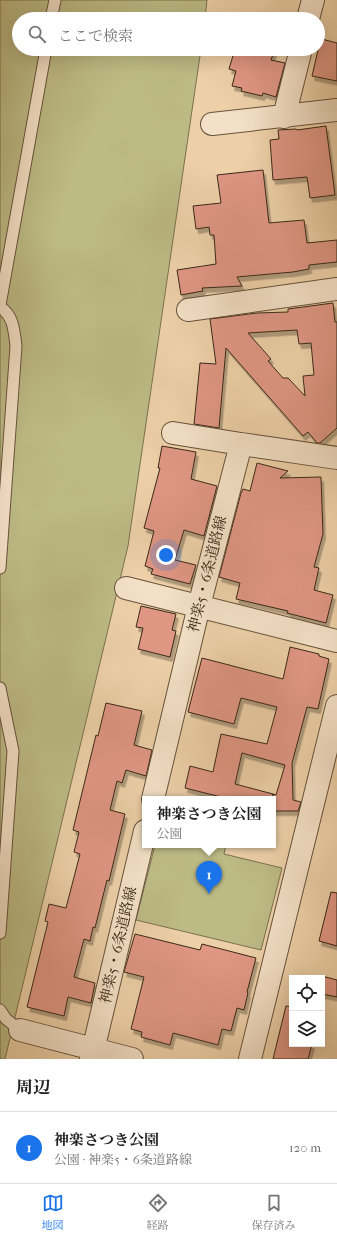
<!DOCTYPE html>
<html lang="ja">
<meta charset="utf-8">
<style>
body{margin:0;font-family:"IM FELL French Canon","Noto Serif JP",serif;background:#f6f6f6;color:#222}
.controls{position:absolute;right:12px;bottom:12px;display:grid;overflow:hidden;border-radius:0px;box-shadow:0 4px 16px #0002}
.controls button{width:36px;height:36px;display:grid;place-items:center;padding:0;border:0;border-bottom:1px solid #e0e0e0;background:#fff;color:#222;font:20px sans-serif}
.you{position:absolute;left:166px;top:555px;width:14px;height:14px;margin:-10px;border:3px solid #fff;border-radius:50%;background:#1a73e8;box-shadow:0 0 0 6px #1a73e833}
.badge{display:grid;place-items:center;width:26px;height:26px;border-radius:50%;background:#1a73e8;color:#fff;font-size:13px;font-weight:700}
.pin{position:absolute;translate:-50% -33px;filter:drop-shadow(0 1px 2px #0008)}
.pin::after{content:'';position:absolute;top:21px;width:14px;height:12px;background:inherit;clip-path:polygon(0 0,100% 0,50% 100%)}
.popup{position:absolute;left:142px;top:796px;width:134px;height:52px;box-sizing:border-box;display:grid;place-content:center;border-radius:0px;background:#fff;filter:drop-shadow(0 1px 3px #0005);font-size:13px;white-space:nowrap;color:#767676}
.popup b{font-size:15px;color:#222}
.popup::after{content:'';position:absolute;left:50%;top:100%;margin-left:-8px;border:8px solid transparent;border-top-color:#fff}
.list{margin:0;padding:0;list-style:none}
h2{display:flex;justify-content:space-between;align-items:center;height:52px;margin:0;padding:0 16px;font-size:17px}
h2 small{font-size:13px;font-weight:400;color:#767676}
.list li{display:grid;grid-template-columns:26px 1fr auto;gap:12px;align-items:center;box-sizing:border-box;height:72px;padding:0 16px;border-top:1px solid #e0e0e0}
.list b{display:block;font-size:15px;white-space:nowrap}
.list p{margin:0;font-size:13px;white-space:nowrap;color:#767676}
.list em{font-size:13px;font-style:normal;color:#767676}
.icon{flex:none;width:22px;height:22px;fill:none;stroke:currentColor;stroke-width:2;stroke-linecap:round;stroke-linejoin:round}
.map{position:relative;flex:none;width:337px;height:1059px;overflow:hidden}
.search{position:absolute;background:#fff;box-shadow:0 4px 16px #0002;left:12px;right:12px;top:12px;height:44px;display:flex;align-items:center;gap:10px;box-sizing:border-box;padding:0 14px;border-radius:22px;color:#767676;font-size:15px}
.sheet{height:124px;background:#fff}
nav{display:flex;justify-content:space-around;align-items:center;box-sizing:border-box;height:56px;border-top:1px solid #e0e0e0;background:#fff;font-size:11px;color:#767676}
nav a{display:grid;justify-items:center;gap:2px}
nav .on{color:#1a73e8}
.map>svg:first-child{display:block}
</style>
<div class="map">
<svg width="337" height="1059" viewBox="0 0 337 1059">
<defs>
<filter id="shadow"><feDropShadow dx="2.5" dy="4.5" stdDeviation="0" flood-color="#0004"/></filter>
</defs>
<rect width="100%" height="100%" fill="#edd0a8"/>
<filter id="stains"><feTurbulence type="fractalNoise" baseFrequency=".005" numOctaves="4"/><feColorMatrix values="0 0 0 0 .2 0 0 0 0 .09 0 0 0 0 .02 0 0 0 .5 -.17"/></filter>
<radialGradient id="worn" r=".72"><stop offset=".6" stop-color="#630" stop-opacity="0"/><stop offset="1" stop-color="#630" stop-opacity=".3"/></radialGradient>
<path fill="#bcba85" stroke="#7b714e" d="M 0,0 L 207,0 L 205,19 L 19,19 L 19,49 L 201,49 L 128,546 L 5,1059 L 0,1059 Z
M 155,845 L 226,845 L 224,854 L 282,868 L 261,950 L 136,920 Z"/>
<path fill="#df9683" stroke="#3a2816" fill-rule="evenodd" filter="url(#shadow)" d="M 318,38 L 337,43 L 337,81 L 312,76 L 318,50 Z
M 235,49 L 275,49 L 271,60 L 285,63 L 276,97 L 263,93 L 262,96 L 241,91 L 242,88 L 232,86 L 236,71 L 229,69 Z
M 326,126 L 335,195 L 310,198 L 307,177 L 273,180 L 270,140 L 279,139 L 278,130 L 296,129 L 297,130 Z
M 263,170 L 269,223 L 304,220 L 307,243 L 337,240 L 337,262 L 309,265 L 309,269 L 293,272 L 237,277 L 242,286 L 202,288 L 203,291 L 181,295 L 177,270 L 216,264 L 214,235 L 210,235 L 209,227 L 196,229 L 193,206 L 221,203 L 217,175 Z
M 333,303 L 335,322 L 337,322 L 337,428 L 320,443 L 317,443 L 308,432 L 303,436 L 226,348 L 219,428 L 194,424 L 200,363 L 216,364 L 210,319 L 257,313 L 288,312 L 288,309 ZM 297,330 L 299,344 L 311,343 L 314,375 L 303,376 L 305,396 L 288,378 L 283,378 L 268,361 L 271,359 L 248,333 Z
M 162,446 L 196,452 L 191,479 L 217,486 L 204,536 L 184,530 L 175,560 L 196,565 L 190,584 L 151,574 L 153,569 L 145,566 L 154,531 L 144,528 L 160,468 L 158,468 Z
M 257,463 L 288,471 L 280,478 L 321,477 L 323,534 L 314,567 L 319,568 L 314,590 L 333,595 L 326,623 L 287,613 L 288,611 L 236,599 L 240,583 L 219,577 L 241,493 L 243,489 L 250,491 Z
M 141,606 L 176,614 L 172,630 L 176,631 L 170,657 L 138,649 L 143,628 L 136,627 Z
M 290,647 L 319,654 L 319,656 L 329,659 L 318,709 L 307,707 L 292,763 L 293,800 L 301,802 L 298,811 L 273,811 L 273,794 L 276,795 L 285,765 L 242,753 L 235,784 L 273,794 L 272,799 L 229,799 L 185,788 L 190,766 L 213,772 L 221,734 L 267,744 L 277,707 L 241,698 L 234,724 L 188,712 L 202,658 L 283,679 Z
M 106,703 L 142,711 L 134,745 L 152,750 L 146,776 L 126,770 L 122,783 L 117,781 L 110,810 L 125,814 L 109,881 L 107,880 L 95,928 L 93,927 L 90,941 L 84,939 L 74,977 L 95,983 L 91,1003 L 68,997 L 64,1016 L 27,1007 L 48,922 L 45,921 L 49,904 L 66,908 L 80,854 L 74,852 L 79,832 L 73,830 L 96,735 L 98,736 Z
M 331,892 L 337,893 L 337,946 L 319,941 Z
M 135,934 L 200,950 L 202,944 L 256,958 L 247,992 L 248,993 L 244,1010 L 237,1008 L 231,1031 L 222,1029 L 218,1045 L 173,1033 L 170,1045 L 141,1037 L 142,1032 L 131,1029 L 144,977 L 124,972 Z
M 322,976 L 337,980 L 337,997 L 322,994 Z
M 286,1006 L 292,1007 L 292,1044 L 312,1044 L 308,1059 L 273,1059 Z"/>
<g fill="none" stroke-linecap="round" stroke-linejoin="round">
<g stroke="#67523a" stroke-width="13">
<path id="lane" d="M 51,19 L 55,0
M 0,305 L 46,49
M 0,307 C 14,316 14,331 16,346 L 0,568
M 0,688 L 13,751 L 0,933
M 0,1010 L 6,1019 L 20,1030"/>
</g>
<g stroke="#67523a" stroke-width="24">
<path id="street" d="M 308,19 L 313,0
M 284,117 L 301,49
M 212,124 L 337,110
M 188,310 L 337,289
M 173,433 L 241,444
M 126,588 L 337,641
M 153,799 L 199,606 L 241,444 L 337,458
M 20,1030 L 132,1059
M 91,1059 L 145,831
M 250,1059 L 337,706"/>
</g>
<use href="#lane" stroke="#f3e0c6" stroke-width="11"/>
<use href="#street" stroke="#f3e0c6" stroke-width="22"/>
</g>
<g text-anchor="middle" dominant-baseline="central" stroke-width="3" stroke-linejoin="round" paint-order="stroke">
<g font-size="15" fill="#3a2816" stroke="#f3e0c6">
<text transform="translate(207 574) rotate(-76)">神楽5・6条道路線</text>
<text transform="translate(118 945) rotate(-77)">神楽5・6条道路線</text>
</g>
</g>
<rect width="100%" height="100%" filter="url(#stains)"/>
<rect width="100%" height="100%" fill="url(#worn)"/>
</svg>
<div class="controls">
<button><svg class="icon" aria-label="locate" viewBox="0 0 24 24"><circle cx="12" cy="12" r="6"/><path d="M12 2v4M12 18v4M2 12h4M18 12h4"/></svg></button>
<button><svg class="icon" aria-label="layers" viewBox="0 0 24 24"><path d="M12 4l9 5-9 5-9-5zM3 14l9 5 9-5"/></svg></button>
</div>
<div class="you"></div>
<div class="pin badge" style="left:209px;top:894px">1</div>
<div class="popup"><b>神楽さつき公園</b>公園</div>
<div class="search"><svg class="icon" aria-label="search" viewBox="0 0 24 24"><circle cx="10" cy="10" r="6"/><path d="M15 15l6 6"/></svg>ここで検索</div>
</div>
<section class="sheet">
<h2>周辺<small></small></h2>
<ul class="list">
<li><span class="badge">1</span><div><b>神楽さつき公園</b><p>公園 · 神楽5・6条道路線</p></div><em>120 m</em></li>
</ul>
</section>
<nav>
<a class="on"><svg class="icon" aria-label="map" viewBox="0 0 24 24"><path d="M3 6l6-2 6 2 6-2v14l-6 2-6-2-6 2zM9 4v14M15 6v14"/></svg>地図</a>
<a><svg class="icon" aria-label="directions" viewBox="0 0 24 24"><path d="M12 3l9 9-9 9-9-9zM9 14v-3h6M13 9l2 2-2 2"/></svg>経路</a>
<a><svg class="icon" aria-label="saved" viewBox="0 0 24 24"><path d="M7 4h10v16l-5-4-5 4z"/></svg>保存済み</a>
</nav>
